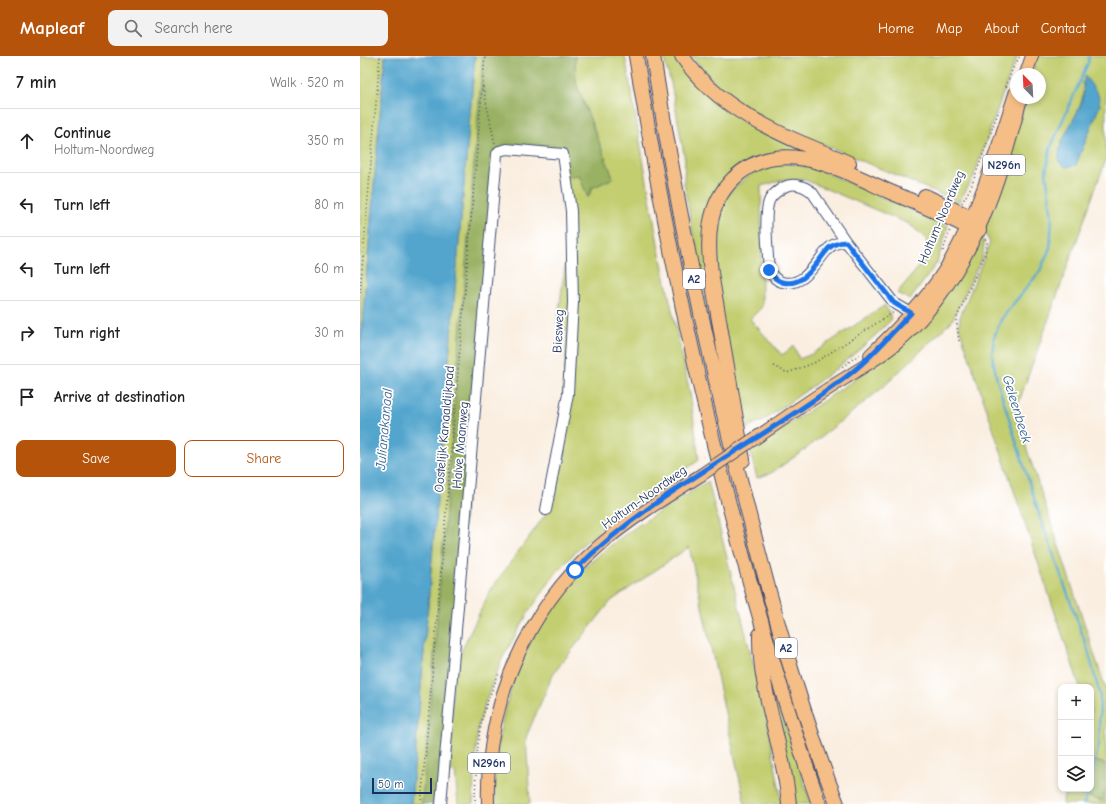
<!DOCTYPE html>
<meta charset="utf-8">
<style>
body{margin:0;font-family:"Comic Neue",sans-serif;background:#f2f2f2;color:#202124}
.controls{position:absolute;right:12px;bottom:12px;display:grid;overflow:hidden;border-radius:8px;box-shadow:0 2px 6px #0003}
.controls button{width:36px;height:36px;display:grid;place-items:center;padding:0;border:0;border-bottom:1px solid #e0e0e0;background:#fff;color:#202124;font:20px sans-serif}
.compass{position:absolute;left:650px;top:12px;width:36px;height:36px;border-radius:50%;background:#fff;box-shadow:0 2px 6px #0003;rotate:336deg}
.scale{position:absolute;left:12px;bottom:10px;width:60px;box-sizing:border-box;padding-left:4px;border:2px solid #1b2f5e;border-top:0;font-size:11px;line-height:14px;white-space:nowrap;color:#1b2f5e;-webkit-text-stroke:3px #fff;paint-order:stroke}
.stop{position:absolute;width:12px;height:12px;margin:-9px;border:3px solid #1a73e8;border-radius:50%;background:#fff}
.stop.end{background:#1a73e8;border-color:#fff;box-shadow:0 1px 4px #0008}
.list{margin:0;padding:0;list-style:none}
h2{display:flex;justify-content:space-between;align-items:center;height:52px;margin:0;padding:0 16px;font-size:17px}
h2 small{font-size:13px;font-weight:400;color:#757577}
.list li{display:grid;grid-template-columns:26px 1fr auto;gap:12px;align-items:center;box-sizing:border-box;height:64px;padding:0 16px;border-top:1px solid #e0e0e0}
.list b{display:block;font-size:15px;white-space:nowrap}
.list p{margin:0;font-size:13px;white-space:nowrap;color:#757577}
.list em{font-size:13px;font-style:normal;color:#757577}
.actions{display:flex;gap:8px;padding:12px 16px}
.actions a{flex:1;padding:9px 0;border:1px solid #b45309;border-radius:8px;text-align:center;font-size:14px;color:#b45309}
.actions .main{background:#b45309;color:#fff}
.icon{flex:none;width:22px;height:22px;fill:none;stroke:currentColor;stroke-width:2;stroke-linecap:round;stroke-linejoin:round}
.map{position:relative;flex:none;width:746px;height:748px;overflow:hidden}
header{display:flex;align-items:center;gap:24px;box-sizing:border-box;height:56px;padding:0 20px;background:#b45309;color:#fff}
header strong{font-size:19px}
nav{display:flex;gap:22px;margin-inline-start:auto;font-size:14px}
.search{width:280px;height:36px;background:#f2f2f2;display:flex;align-items:center;gap:10px;box-sizing:border-box;padding:0 14px;border-radius:8px;color:#757577;font-size:15px}
main{display:flex}
aside{flex:1;background:#fff}
.map>svg:first-child{display:block}
</style>
<header>
<strong>Mapleaf</strong>
<div class="search"><svg class="icon" aria-label="search" viewBox="0 0 24 24"><circle cx="10" cy="10" r="6"/><path d="M15 15l6 6"/></svg>Search here</div>
<nav><a>Home</a><a>Map</a><a>About</a><a>Contact</a></nav>
</header>
<main>
<aside>
<h2>7 min<small>Walk · 520 m</small></h2>
<ul class="list">
<li><svg class="icon" aria-label="ahead" viewBox="0 0 24 24"><path d="M12 20V5M6 11l6-6 6 6"/></svg><div><b>Continue</b><p>Holtum-Noordweg</p></div><em>350 m</em></li>
<li><svg class="icon" aria-label="left" viewBox="0 0 24 24"><path d="M17 20v-9H6M10 6l-5 5 5 5"/></svg><div><b>Turn left</b></div><em>80 m</em></li>
<li><svg class="icon" aria-label="left" viewBox="0 0 24 24"><path d="M17 20v-9H6M10 6l-5 5 5 5"/></svg><div><b>Turn left</b></div><em>60 m</em></li>
<li><svg class="icon" aria-label="right" viewBox="0 0 24 24"><path d="M7 20v-9h11M14 6l5 5-5 5"/></svg><div><b>Turn right</b></div><em>30 m</em></li>
<li><svg class="icon" aria-label="arrive" viewBox="0 0 24 24"><path d="M6 21V4h12l-3 4 3 4H6"/></svg><div><b>Arrive at destination</b></div></li>
</ul>
<div class="actions"><a class="main">Save</a><a>Share</a></div>
</aside>
<div class="map">
<svg width="746" height="748" viewBox="0 0 746 748">
<rect width="100%" height="100%" fill="#fff"/>
<filter id="ink" filterUnits="userSpaceOnUse"><feTurbulence type="fractalNoise" baseFrequency=".025" numOctaves="2"/><feDisplacementMap in="SourceGraphic" scale="8" xChannelSelector="R" yChannelSelector="G"/><feConvolveMatrix kernelMatrix="1 2 1 2 8 2 1 2 1" color-interpolation-filters="sRGB"/></filter>
<filter id="wash" filterUnits="userSpaceOnUse"><feTurbulence type="fractalNoise" baseFrequency=".012" numOctaves="4" result="noise"/><feDisplacementMap in="SourceGraphic" scale="16" xChannelSelector="R" yChannelSelector="G"/><feGaussianBlur stdDeviation="0.9" result="paint"/><feColorMatrix in="noise" values="0 0 0 0 0 0 0 0 0 0 0 0 0 0 0 0 0 1.4 0 .05"/><feComposite in="paint" operator="in"/></filter>
<g filter="url(#wash)">
<rect width="100%" height="100%" fill="#faeee0"/>
<path fill="#c2ce70" stroke="#6e7e67" fill-rule="evenodd" d="M 0,0 L 25,0 L 0,293 Z
M 115,0 L 123,0 L 62,748 L 51,748 Z
M 215,0 L 265,0 L 299,194 L 330,337 L 339,404 L 247,468 L 221,490 L 196,517 L 168,557 L 142,603 L 125,647 L 118,671 L 114,718 L 113,748 L 98,748 L 95,715 L 90,717 L 93,612 L 131,533 L 185,459 L 200,378 L 208,275 L 197,270 L 205,208 L 211,202 L 205,121 L 219,119 L 228,142 L 232,132 L 253,122 L 216,27 Z
M 303,0 L 319,0 L 334,20 L 477,110 L 402,103 L 349,155 L 366,337 L 342,230 L 324,127 L 325,104 L 311,27 Z
M 331,0 L 658,0 L 651,15 L 613,122 L 599,146 L 417,69 L 375,46 L 355,27 Z
M 677,0 L 746,0 L 746,103 L 655,357 L 746,634 L 746,708 L 731,704 L 731,631 L 720,631 L 599,271 L 600,261 L 630,187 L 624,175 L 625,172 L 666,42 L 680,42 L 680,18 L 672,18 ZM 722,26 L 740,49 L 716,109 L 699,106 C 697,78 730,51 722,26 Z
M 418,108 L 435,108 L 458,113 L 588,170 L 577,207 L 550,244 L 537,237 L 568,200 L 566,182 L 549,168 L 443,123 L 423,124 L 401,130 L 402,251 L 390,263 L 422,299 L 434,290 L 439,303 L 452,298 L 525,249 L 532,263 C 493,304 445,335 400,367 L 397,366 L 385,374 L 356,237 L 355,182 L 360,154 L 372,134 L 392,117 Z
M 619,182 L 622,182 L 624,189 L 622,201 L 592,265 L 521,333 L 446,393 L 411,417 L 397,422 L 390,395 L 491,326 L 540,289 Z
M 348,425 L 407,664 L 422,748 L 385,748 L 329,491 L 251,545 L 193,618 L 166,681 L 170,748 L 135,748 C 131,659 165,568 230,507 C 265,474 308,451 348,425 Z
M 405,606 L 451,748 L 433,748 Z
M 746,731 L 746,748 L 702,748 L 706,733 L 721,733 L 719,738 L 742,745 Z"/>
<path fill="#99b162" stroke="#5a7060" d="M 123,0 L 215,0 L 216,27 L 253,122 L 232,132 L 228,142 L 219,119 L 205,121 L 198,98 L 137,94 L 79,748 L 62,748 Z
M 731,704 L 746,708 L 746,731 L 743,745 L 719,738 L 721,733 L 731,733 Z"/>
<path fill="#52a5cd" stroke="#366a96" d="M 25,0 L 115,0 L 51,748 L 0,748 L 0,293 Z
M 725,20 L 738,38 L 740,49 L 716,109 L 706,111 L 699,106 C 697,83 715,66 722,45 C 725,36 722,28 725,20 Z"/>
<g fill="none" stroke-linecap="round" stroke-linejoin="round">
<path stroke="#52a5cd" stroke-width="2.5" d="M 729,0 L 728,7 L 690,93 L 686,116 L 692,163 L 690,192 L 680,215 L 642,262 L 634,281 L 632,299 L 637,324 L 680,461 L 728,594 L 740,640 L 739,689 L 731,724
M 724,748 L 729,733"/>
</g>
</g>
<g filter="url(#ink)">
<g fill="none" stroke-linecap="round" stroke-linejoin="round">
<g stroke="#3c4c72" stroke-width="12">
<path id="minor" d="M 486,186 C 480,186 473,188 469,192 C 456,206 444,232 422,226 C 415,224 412,220 409,214 C 408,198 403,155 410,143 C 413,138 419,134 424,131 C 433,126 444,130 452,136 L 486,186 L 534,247 L 558,261
M 81,748 L 137,98 L 139,95 L 147,93 L 203,98 L 211,155 L 213,246 L 208,338 L 186,454"/>
</g>
<g stroke="#3c4c72" stroke-width="14">
<path id="major" d="M 666,18 L 672,0
M 510,299 C 540,271 570,240 590,205 C 620,152 637,93 656,35
M 391,385 C 423,364 454,341 487,321 C 504,310 522,300 537,287 C 609,224 639,132 661,42
M 128,748 C 125,650 165,555 239,490 C 270,463 306,441 341,419"/>
</g>
<g stroke="#3c4c72" stroke-width="16">
<path id="highway" d="M 276,0 C 317,254 375,505 459,748
M 293,0 C 317,153 349,305 388,455 C 413,553 440,653 477,748
M 322,0 C 361,58 428,81 489,107
M 565,140 L 612,162 L 618,172
M 383,404 L 351,217 C 347,183 347,149 373,123 C 419,78 480,113 528,135 C 555,146 582,158 608,171 L 619,174
M 400,579 C 399,636 424,691 429,748"/>
</g>
<path stroke="#3c4c72" stroke-width="1.5" stroke-dasharray="1 3" stroke-linecap="butt" d="M 123,31 L 135,88
M 646,31 L 652,14 L 660,0
M 602,147 L 611,131 L 639,54
M 583,195 L 590,174
M 0,237 L 20,0
M 599,285 L 596,263 L 625,198 L 627,187 L 625,182
M 414,310 L 427,317 L 454,307 L 534,256
M 479,313 L 500,298
M 61,748 L 125,0
M 115,748 C 116,715 116,681 126,649 C 130,638 135,628 139,617"/>
<use href="#minor" stroke="#fff" stroke-width="10"/>
<use href="#major" stroke="#f6be87" stroke-width="12"/>
<use href="#highway" stroke="#f6be87" stroke-width="14"/>
<g stroke="#3c4c72" stroke-width="14" stroke-linecap="butt">
<path id="major-bridge" d="M 341,419 L 391,385"/>
</g>
<use href="#major-bridge" stroke="#f6be87" stroke-width="12"/>
</g>
</g>
<g fill="none" stroke-linecap="round" stroke-linejoin="round" filter="url(#ink)">
<path stroke="#1a73e8" stroke-width="5" d="M 215,514 C 294,435 398,388 486,321 C 510,303 530,279 551,257 L 534,247 L 486,186 C 480,186 474,188 469,192 C 456,206 445,232 422,226 C 415,224 412,220 409,214"/>
</g>
<g text-anchor="middle" dominant-baseline="central" stroke-width="3.5" stroke-linejoin="round" paint-order="stroke">
<g fill="#fff" stroke="#5f6d8e" stroke-width="1">
<rect x="623" y="99" width="42" height="20" rx="3"/>
<rect x="323" y="213" width="22" height="20" rx="3"/>
<rect x="415" y="582" width="22" height="20" rx="3"/>
<rect x="108" y="697" width="42" height="20" rx="3"/>
</g>
<g font-size="12" font-weight="bold" fill="#1b2f5e">
<text x="644" y="109">N296n</text>
<text x="334" y="223">A2</text>
<text x="426" y="592">A2</text>
<text x="129" y="707">N296n</text>
</g>
<g font-size="13" fill="#1b2f5e" stroke="#fff">
<text transform="translate(581 161) rotate(-67)">Holtum-Noordweg</text>
<text transform="translate(198 275) rotate(-87)">Biesweg</text>
<text transform="translate(84 373) rotate(-85)">Oostelijk Kanaaldijkpad</text>
<text transform="translate(100 389) rotate(-85)">Halve Maanweg</text>
<text transform="translate(284 441) rotate(-35)">Holtum-Noordweg</text>
</g>
<g font-size="14" font-style="italic" fill="#315e8a" stroke="#fff">
<text transform="translate(657 353) rotate(73)">Geleenbeek</text>
<text transform="translate(24 373) rotate(-85)">Julianakanaal</text>
</g>
</g>
</svg>
<div class="controls">
<button>+</button>
<button>−</button>
<button><svg class="icon" aria-label="layers" viewBox="0 0 24 24"><path d="M12 4l9 5-9 5-9-5zM3 14l9 5 9-5"/></svg></button>
</div>
<svg class="compass" viewBox="-18 -18 36 36"><path d="M0-13l5 13h-10z" fill="#e53935"/><path d="M0 13l5-13h-10z" fill="#757577"/></svg>
<div class="scale">50 m</div>
<div class="stop" style="left:215px;top:514px"></div>
<div class="stop end" style="left:409px;top:214px"></div>
</div>
</main>
